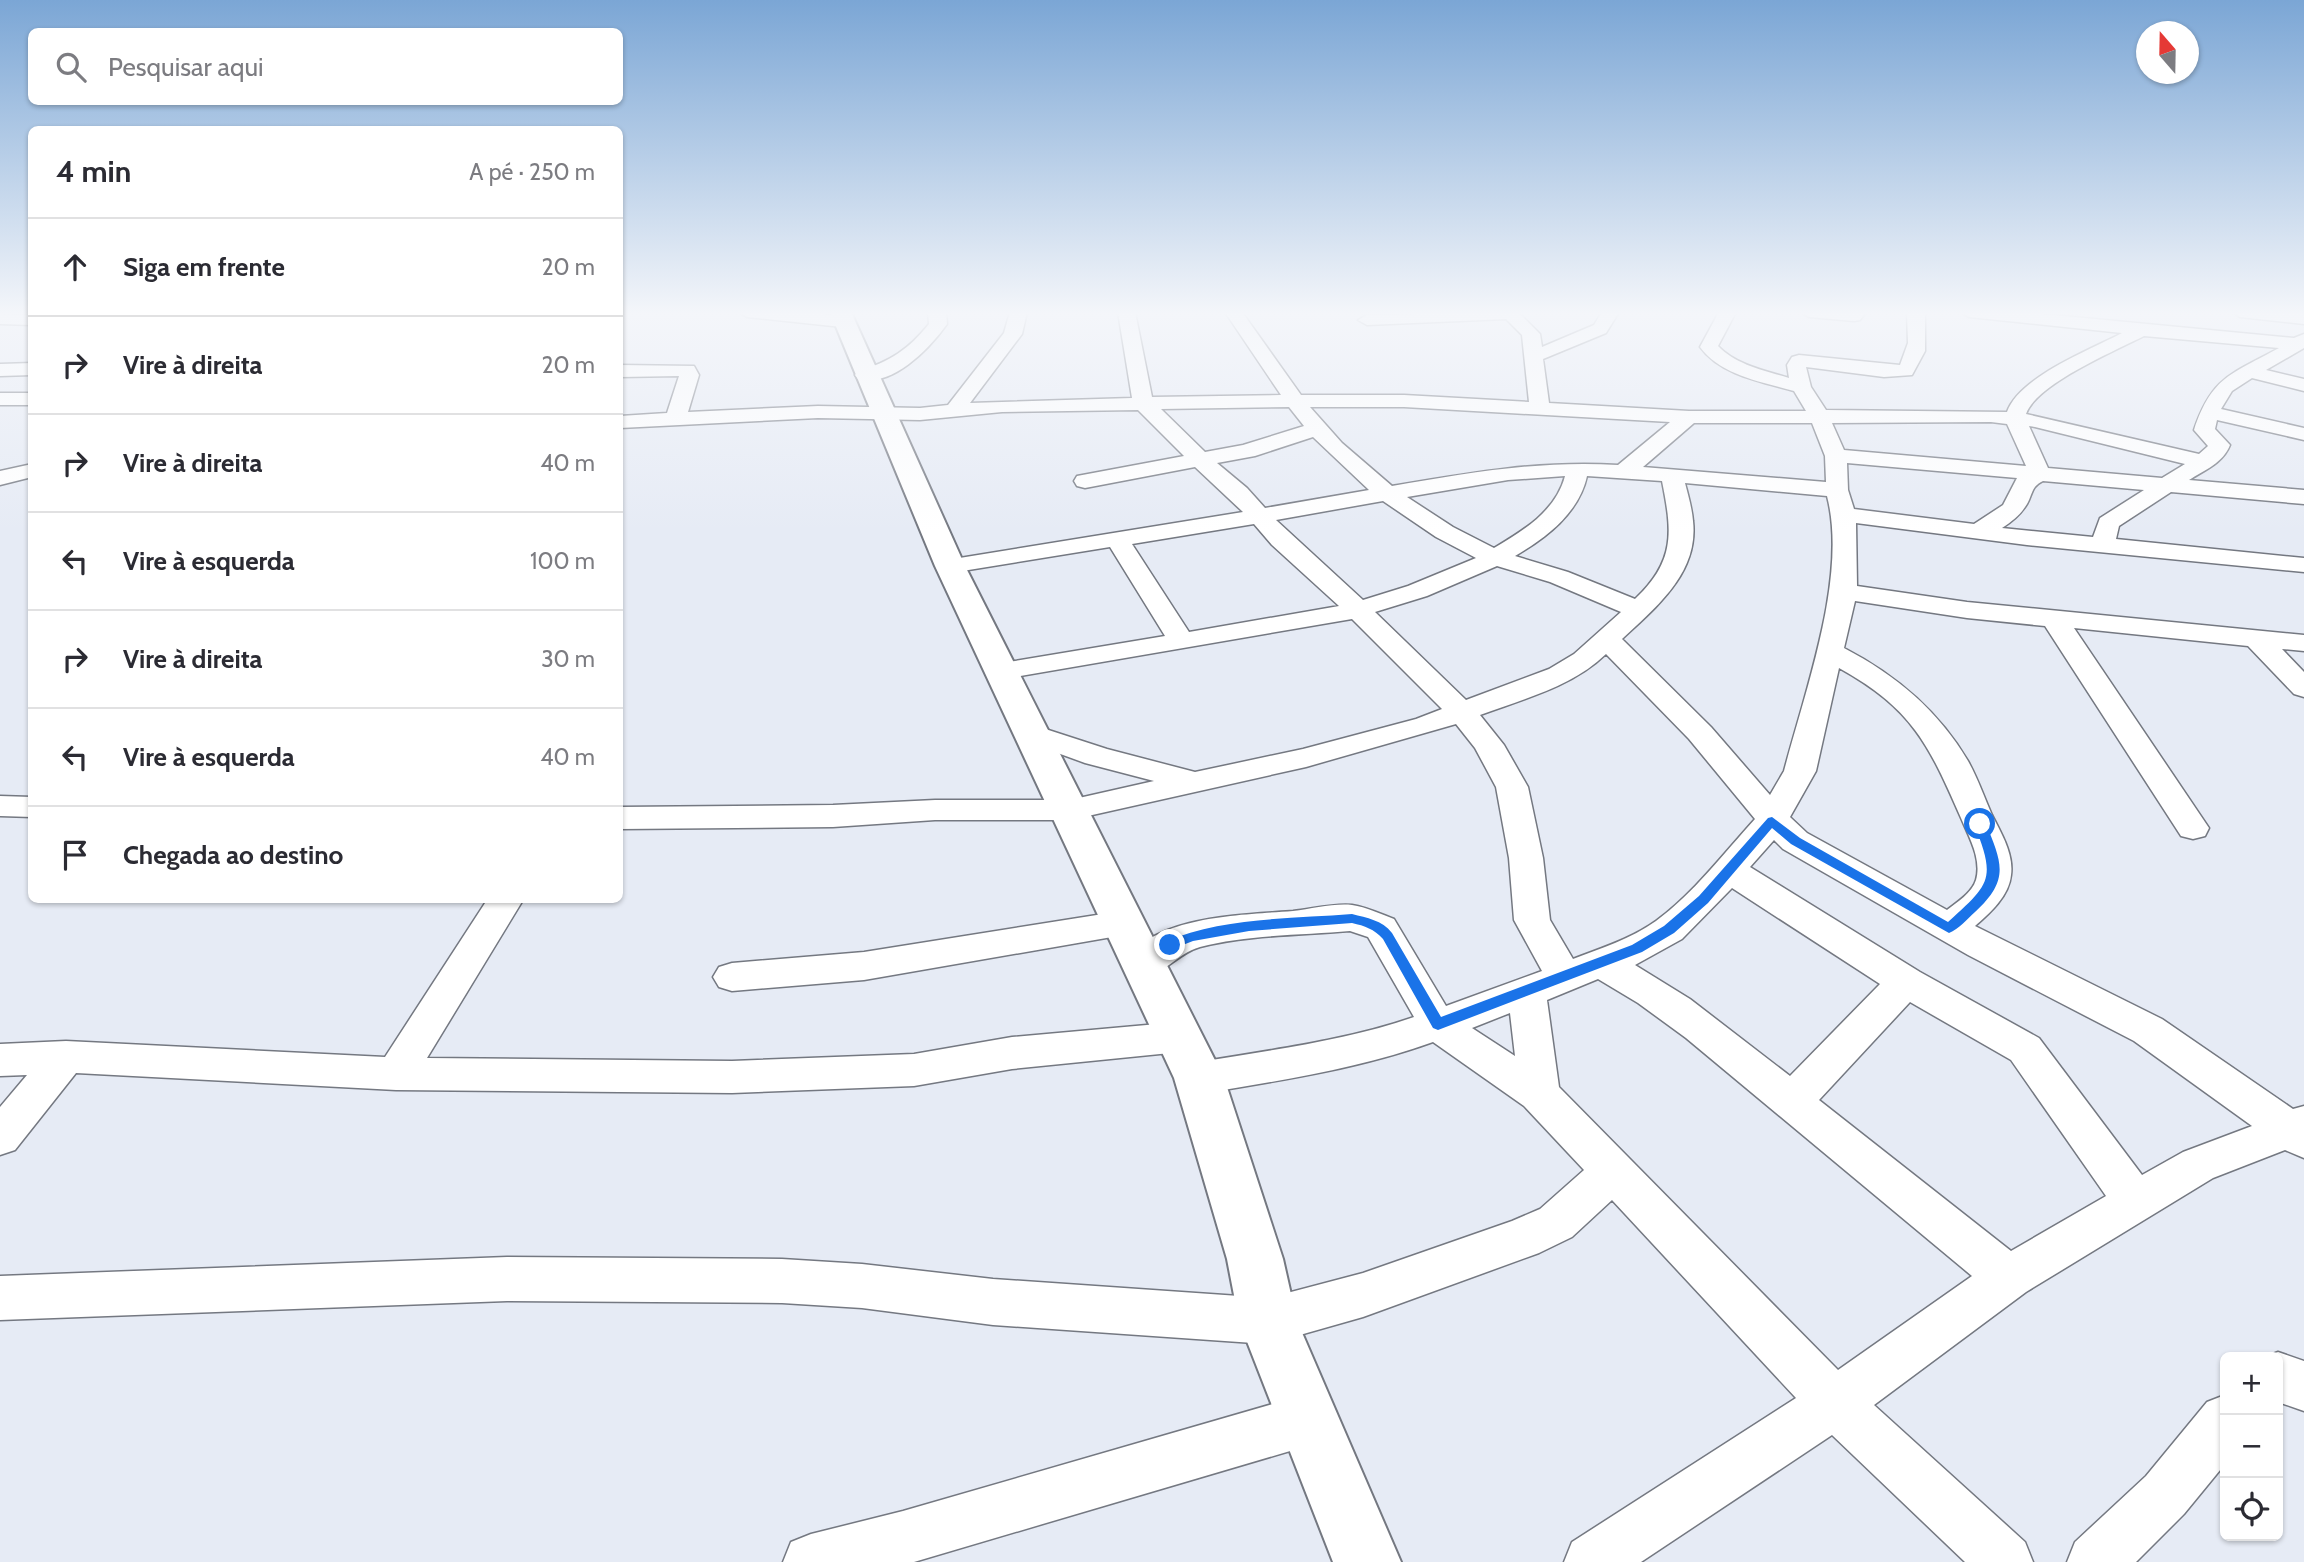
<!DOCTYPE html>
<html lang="pt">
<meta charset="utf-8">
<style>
body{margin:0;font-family:Cabin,sans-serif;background:#f7f7f7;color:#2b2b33}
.controls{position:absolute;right:21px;bottom:21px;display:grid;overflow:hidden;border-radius:10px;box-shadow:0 2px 5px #0004}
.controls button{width:63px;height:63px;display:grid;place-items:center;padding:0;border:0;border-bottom:2px solid #e1e1e2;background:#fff;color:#2b2b33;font:35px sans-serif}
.compass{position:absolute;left:2136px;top:21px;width:63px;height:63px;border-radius:50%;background:#fff;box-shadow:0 2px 5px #0004;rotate:340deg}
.stop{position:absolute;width:21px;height:21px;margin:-16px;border:5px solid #1a73e8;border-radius:50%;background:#fff}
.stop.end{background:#1a73e8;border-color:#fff;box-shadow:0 2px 7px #0008}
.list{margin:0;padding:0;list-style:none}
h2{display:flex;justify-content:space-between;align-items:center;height:91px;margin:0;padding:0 28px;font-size:30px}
h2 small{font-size:23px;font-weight:400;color:#7c7c81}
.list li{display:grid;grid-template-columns:46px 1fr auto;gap:21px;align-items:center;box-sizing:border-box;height:98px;padding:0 28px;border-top:2px solid #e1e1e2}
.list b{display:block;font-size:26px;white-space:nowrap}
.list em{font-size:23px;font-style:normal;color:#7c7c81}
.icon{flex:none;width:38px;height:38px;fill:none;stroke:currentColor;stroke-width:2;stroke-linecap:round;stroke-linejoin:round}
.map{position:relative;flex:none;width:2304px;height:1562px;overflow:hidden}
.search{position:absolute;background:#fff;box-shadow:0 2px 5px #0004;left:28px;top:28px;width:595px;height:77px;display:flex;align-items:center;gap:18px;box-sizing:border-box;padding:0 24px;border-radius:10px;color:#7c7c81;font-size:26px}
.panel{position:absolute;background:#fff;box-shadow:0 2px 5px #0004;left:28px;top:126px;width:595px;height:777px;border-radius:10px}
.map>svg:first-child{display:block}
</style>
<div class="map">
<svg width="2304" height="1562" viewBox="0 0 2304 1562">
<rect width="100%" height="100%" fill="#e6ebf5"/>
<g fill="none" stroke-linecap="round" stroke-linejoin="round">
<g stroke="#747881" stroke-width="3">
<path id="street" d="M 739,312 C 760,312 839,309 851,322 L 842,327 L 747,317 Z
M 928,312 L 946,312 L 947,324 C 929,349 892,388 858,379 L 855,375 L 858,371 C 890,362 909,349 929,324 Z
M 1010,312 L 1027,312 L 1022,334 L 970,403 L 1132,398 L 1118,312 L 1135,312 L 1152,397 L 1281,395 L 1225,312 L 1242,312 L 1301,395 L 1404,395 L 1529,402 L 1522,335 L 1506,319 L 1367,325 L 1358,320 L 1367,315 L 1518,312 L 1540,334 L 1542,347 L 1594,325 L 1602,312 L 1619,312 L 1606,333 L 1543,359 L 1549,403 L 1689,411 L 1806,411 L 1794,391 C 1762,382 1720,375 1700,347 L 1719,312 L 1736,312 L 1718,346 C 1736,365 1766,371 1789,378 L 1787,365 L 1792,357 L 1799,355 L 1900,365 L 1908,343 L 1907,312 L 1925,312 L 1925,351 L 1912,375 L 1884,377 L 1806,367 L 1811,387 L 1826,410 L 2007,412 C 2019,377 2090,350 2122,333 L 1969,317 L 1961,312 L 2022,312 L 2294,338 L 2304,334 L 2304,348 L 2266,370 L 2304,379 L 2304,391 L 2252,378 L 2232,391 L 2221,409 L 2304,428 L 2304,440 L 2217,420 L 2215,429 L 2230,445 C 2223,463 2205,470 2189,480 L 2304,490 L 2304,504 L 2171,492 L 2119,526 L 2116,539 L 2304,558 L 2304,572 L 2027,545 L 1856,523 L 1857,586 L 1967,602 L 2304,635 L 2304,651 L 2282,649 L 2304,672 L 2304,697 L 2294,694 L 2248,646 L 2074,628 L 2209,828 L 2205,836 L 2193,839 L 2181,836 L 2045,626 L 1967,618 L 1855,601 L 1844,648 C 1896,675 1938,710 1968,761 C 1978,779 1984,797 1992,815 C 2001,833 2014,854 2011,875 C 2009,896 1990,913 1975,926 L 2162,1019 L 2293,1109 L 2304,1106 L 2304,1158 L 2285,1150 L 2213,1178 L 2026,1292 L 1874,1405 L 2025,1542 L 2033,1562 L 1965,1562 L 1832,1435 L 1641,1562 L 1564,1562 L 1572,1542 L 1796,1398 L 1612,1200 L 1572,1237 L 1539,1253 L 1363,1317 L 1268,1344 L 993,1325 L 862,1308 L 782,1303 L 507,1301 L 0,1320 L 0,1276 L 507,1257 L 782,1259 L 862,1264 L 993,1279 L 1268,1298 L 1363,1273 L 1512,1221 L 1540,1209 L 1584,1170 L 1524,1106 L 1433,1042 C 1358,1069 1278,1081 1199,1094 L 1185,1090 L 1179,1078 L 1185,1066 L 1199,1062 C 1270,1050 1345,1041 1414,1017 L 1368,937 L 1350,931 C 1304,935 1245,935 1200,947 C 1172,955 1160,984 1129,975 L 1123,965 C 1151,915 1243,915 1293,911 C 1312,909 1334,903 1352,905 C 1366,907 1381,914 1394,919 L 1446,1006 L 1542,971 L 1514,920 L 1509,858 L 1496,787 L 1475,748 L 1456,724 L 1306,767 L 1070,820 L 935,820 L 833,827 L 620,829 L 620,807 L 833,805 L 935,800 L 1070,800 L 1154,781 L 1085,763 L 1022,740 L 1018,734 L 1022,728 L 1033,725 L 1107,749 L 1195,772 L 1303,749 L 1416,719 L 1442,709 L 1352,619 L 1003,679 L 993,677 L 989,671 L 993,665 L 1003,663 L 1165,636 L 1110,547 L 950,573 L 941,571 L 938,566 L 941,561 L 1243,512 L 1195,467 L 1085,488 L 1077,486 L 1074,481 L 1077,476 L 1184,456 L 1138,410 L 1002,412 L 920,420 L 818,418 L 620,428 L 620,416 L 667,413 L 679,376 L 620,377 L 620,365 L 694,366 L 699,375 L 688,412 L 818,406 L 920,408 L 948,405 L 1004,333 ZM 2144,336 L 2279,348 C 2232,374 2212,376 2194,430 L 2208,446 L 2199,454 L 2026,414 C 2036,384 2115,351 2144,336 ZM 1289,407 L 1304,426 L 1243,445 L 1205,452 L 1161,409 ZM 1310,407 L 1404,407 L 1670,422 L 1618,465 C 1541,460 1468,473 1392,486 L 1342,443 ZM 1991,422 L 2007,424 L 2026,466 L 1844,450 L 1832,423 ZM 1694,423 L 1812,423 L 1825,456 L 1826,482 L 1643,467 ZM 2029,426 L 2035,427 L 2185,464 L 2162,478 L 2048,468 ZM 1313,437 L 1369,490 L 1265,508 L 1247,488 L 1217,463 L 1255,456 ZM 1847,463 L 2017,478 L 2003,505 L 1974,524 L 1854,509 L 1848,490 ZM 1565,476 C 1556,511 1523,531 1494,548 L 1453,527 L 1407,497 L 1508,480 ZM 1587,476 L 1662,481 C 1672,531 1676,561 1635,599 L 1568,572 L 1515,556 C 1546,538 1579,513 1587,476 ZM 2043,481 L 2144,490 L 2100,518 L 2093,537 L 2002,528 C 2013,521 2021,514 2027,504 C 2033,493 2031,487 2043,481 ZM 1685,483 L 1827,496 C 1848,576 1805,691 1784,771 L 1770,795 L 1711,727 L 1622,639 C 1656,607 1699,573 1693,521 C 1692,508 1688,495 1685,483 ZM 1383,501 L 1436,537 L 1476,558 L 1408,586 L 1363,600 L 1276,520 ZM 1254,524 L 1272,545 L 1339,606 L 1189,632 L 1132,544 ZM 1497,566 L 1550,582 L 1621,612 L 1574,654 L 1549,669 L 1466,700 L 1375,612 L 1427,596 ZM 1606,654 L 1689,739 L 1755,819 C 1724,853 1694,893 1656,921 C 1631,939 1601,948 1573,959 L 1550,920 L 1543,858 L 1528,787 L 1504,745 L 1480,715 C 1523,699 1572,687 1606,654 ZM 1839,668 C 1913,709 1929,745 1961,818 C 1969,837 1982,859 1976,880 C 1972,893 1957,902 1947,910 L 1807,833 L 1790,817 L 1816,771 ZM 1774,840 L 1783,849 L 1968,955 L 2134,1041 L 2252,1126 L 2183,1152 L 2142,1175 L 2039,1038 L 1920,972 L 1750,867 ZM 1732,888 L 1880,984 L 1790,1076 L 1690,999 L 1635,965 L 1682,939 ZM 1598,979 L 1638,1003 L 1686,1038 L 1972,1276 L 1838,1370 L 1559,1087 L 1547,1000 ZM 1910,1002 L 2011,1060 L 2106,1196 L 2011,1251 L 1819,1100 ZM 1510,1013 L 1515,1056 L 1472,1028 Z
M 1801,312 L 1866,312 L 1860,320 L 1854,321 L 1809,317 Z
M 2232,312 L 2304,314 L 2304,324 L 2240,317 Z
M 0,314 L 32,315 L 32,325 L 0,324 Z
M 32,363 L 32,375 L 0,376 L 0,364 Z
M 0,393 L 32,393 L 32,405 L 0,405 Z
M 32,464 L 32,477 L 0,485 L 0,471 Z
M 0,796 L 32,797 L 32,817 L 0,816 Z
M 487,900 L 523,900 L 427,1058 L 732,1061 L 914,1054 L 1012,1037 L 1180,1022 L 1194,1026 L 1200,1037 L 1194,1048 L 1180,1052 L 1012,1069 L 914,1086 L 732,1093 L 396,1090 L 76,1073 L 15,1150 L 0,1155 L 0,1107 L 27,1075 L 0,1076 L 0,1044 L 66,1041 L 385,1057 Z
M 1122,911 L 1135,915 L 1140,924 L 1135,933 L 864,980 L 732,991 L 719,987 L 713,977 L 719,967 L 732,963 L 864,952 Z
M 2278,1352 L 2304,1361 L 2304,1411 L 2278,1402 L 2278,1357 L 2266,1357 Z
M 1307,1394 L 1325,1402 L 1333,1420 L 1325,1438 L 1307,1446 L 914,1562 L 783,1562 L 791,1542 L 811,1534 L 903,1511 Z
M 2225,1395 L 2225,1464 L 2184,1514 L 2136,1562 L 2067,1562 L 2075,1542 L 2146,1476 L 2207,1402 Z"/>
</g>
<g stroke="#747881" stroke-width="4">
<path id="secondary" d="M 830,312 L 851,312 L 965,566 L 1224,1078 L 1283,1259 L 1297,1321 L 1401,1562 L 1333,1562 L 1239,1321 L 1227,1259 L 1174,1078 L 935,566 Z"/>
</g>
<use href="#street" fill="#fff" fill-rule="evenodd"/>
<use href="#secondary" fill="#fff" fill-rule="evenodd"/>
</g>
<linearGradient id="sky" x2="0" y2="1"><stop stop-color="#7ba6d5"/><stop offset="0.59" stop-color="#f4f6fa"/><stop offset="1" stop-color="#f4f6fa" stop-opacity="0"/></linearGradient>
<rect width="2304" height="531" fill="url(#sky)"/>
<path fill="#1a73e8" d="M 1772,817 L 1800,838 L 1948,922 C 1991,883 1996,879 1974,824 L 1976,821 L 1984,821 L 1986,824 C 2002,863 2010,880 1975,912 C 1967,919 1959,929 1949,933 L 1791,844 L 1772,828 L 1708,903 L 1674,933 L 1642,952 L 1438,1030 L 1433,1028 L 1383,939 C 1374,929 1365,926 1352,923 L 1249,931 L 1193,941 L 1170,950 L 1163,945 L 1165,942 C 1222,917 1291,919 1352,914 C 1367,918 1382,920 1392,933 L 1441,1017 L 1632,945 L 1664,926 L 1699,896 L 1768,818 Z"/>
</svg>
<div class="controls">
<button>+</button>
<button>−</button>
<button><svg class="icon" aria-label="locate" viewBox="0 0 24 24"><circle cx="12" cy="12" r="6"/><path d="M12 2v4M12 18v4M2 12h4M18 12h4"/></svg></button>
</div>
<svg class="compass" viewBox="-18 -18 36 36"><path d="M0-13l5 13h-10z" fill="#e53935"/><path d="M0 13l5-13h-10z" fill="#7c7c81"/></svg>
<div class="stop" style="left:1980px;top:824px"></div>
<div class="stop end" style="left:1170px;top:945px"></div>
<div class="search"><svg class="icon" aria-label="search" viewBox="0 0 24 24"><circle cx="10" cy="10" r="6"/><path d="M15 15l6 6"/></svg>Pesquisar aqui</div>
<section class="panel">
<h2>4 min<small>A pé · 250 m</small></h2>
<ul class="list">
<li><svg class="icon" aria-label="ahead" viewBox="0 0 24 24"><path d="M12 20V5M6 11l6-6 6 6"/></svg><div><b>Siga em frente</b></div><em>20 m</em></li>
<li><svg class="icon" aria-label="right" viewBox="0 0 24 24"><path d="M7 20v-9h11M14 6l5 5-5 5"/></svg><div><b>Vire à direita</b></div><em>20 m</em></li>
<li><svg class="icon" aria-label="right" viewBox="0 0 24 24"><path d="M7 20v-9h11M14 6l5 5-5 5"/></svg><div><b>Vire à direita</b></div><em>40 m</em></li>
<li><svg class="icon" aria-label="left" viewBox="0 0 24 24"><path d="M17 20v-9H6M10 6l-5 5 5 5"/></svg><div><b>Vire à esquerda</b></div><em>100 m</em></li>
<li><svg class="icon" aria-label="right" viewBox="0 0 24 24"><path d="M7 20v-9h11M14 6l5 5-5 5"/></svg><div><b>Vire à direita</b></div><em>30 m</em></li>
<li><svg class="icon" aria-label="left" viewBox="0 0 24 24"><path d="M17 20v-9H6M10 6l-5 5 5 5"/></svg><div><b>Vire à esquerda</b></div><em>40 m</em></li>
<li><svg class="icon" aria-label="arrive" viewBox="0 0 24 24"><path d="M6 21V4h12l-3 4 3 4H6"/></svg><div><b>Chegada ao destino</b></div></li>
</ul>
</section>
</div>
